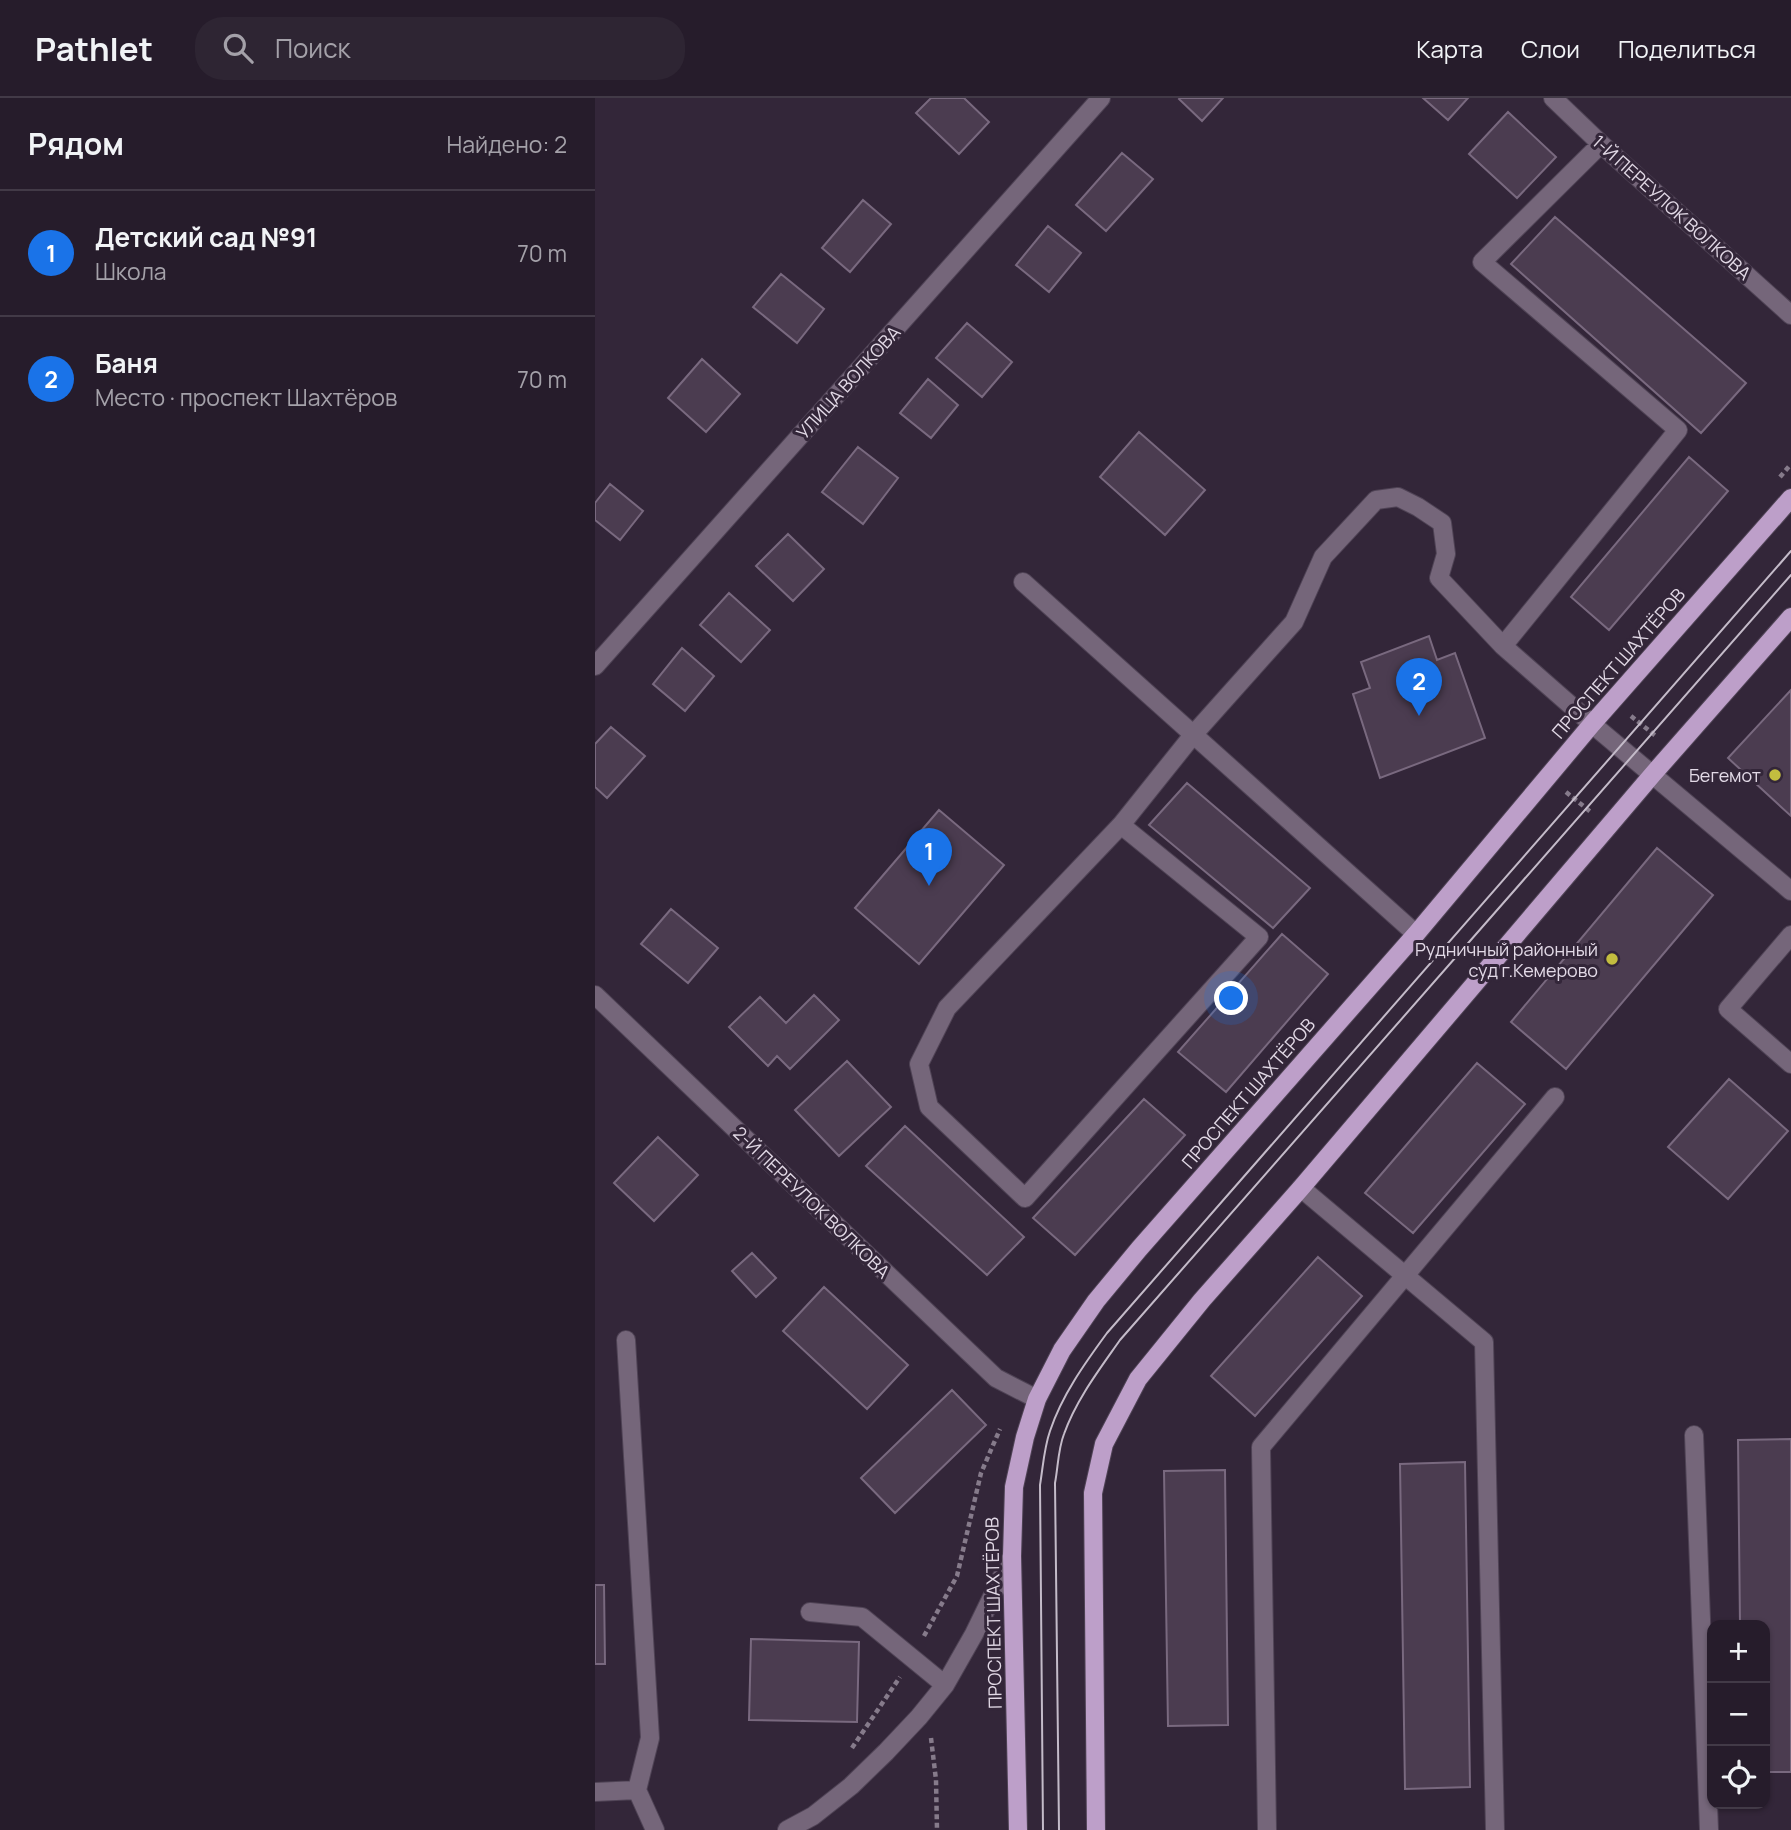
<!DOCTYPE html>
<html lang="ru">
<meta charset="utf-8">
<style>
body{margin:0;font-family:Manrope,sans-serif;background:#2e2533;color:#f1f3f6}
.controls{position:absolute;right:21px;bottom:21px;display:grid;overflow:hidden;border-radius:14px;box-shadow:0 2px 5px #0004}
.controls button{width:63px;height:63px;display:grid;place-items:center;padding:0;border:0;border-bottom:2px solid #423a47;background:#261c2b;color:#f1f3f6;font:35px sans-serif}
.you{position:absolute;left:637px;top:901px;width:24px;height:24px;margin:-18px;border:5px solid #fff;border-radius:50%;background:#1a73e8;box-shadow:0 0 0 10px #1a73e833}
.badge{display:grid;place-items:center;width:46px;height:46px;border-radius:50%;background:#1a73e8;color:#fff;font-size:23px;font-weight:700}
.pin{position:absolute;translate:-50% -58px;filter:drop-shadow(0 2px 4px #0008)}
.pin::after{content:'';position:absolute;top:37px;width:24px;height:21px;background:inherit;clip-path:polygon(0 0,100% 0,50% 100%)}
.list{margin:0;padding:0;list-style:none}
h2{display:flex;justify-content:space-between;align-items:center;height:91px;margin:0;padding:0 28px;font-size:30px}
h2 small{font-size:23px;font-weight:400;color:#a4a1a9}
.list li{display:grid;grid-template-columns:46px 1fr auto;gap:21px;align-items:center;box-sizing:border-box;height:126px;padding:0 28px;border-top:2px solid #423a47}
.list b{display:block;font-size:26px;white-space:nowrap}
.list p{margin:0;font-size:23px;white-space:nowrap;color:#a4a1a9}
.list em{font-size:23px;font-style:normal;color:#a4a1a9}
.icon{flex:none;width:38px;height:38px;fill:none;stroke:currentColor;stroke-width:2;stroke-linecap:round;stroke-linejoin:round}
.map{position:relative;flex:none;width:1196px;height:1732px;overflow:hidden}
header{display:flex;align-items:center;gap:42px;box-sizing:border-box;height:98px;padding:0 35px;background:#261c2b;border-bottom:2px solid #423a47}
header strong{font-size:33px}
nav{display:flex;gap:38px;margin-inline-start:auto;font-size:24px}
.search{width:490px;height:63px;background:#2e2533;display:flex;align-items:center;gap:18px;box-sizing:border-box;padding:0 24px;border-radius:28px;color:#a4a1a9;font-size:26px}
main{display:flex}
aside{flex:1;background:#261c2b}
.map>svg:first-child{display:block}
</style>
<header>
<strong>Pathlet</strong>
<div class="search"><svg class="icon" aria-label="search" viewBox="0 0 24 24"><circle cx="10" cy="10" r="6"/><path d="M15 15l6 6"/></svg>Поиск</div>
<nav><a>Карта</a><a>Слои</a><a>Поделиться</a></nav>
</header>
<main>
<aside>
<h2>Рядом<small>Найдено: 2</small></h2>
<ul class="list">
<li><span class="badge">1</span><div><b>Детский сад №91</b><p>Школа</p></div><em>70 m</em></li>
<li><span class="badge">2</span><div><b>Баня</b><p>Место · проспект Шахтёров</p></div><em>70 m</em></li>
</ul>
</aside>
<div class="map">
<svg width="1196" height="1732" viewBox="0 0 1196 1732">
<rect width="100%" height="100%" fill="#332639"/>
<path fill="#4b3c50" stroke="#79697f" stroke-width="2" d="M 336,0 L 369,0 L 394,24 L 364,56 L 321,15 Z
M 585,0 L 628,0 L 607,23 L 584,1 Z
M 828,0 L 873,0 L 853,22 Z
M 913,14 L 961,59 L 922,100 L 874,56 Z
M 527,55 L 558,81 L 511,133 L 481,107 Z
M 268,102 L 296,126 L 255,174 L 227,150 Z
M 960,119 L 1151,285 L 1106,335 L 916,166 Z
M 453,128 L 486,155 L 454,194 L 421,167 Z
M 186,176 L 229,211 L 202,245 L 158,209 Z
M 372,225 L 417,264 L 387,299 L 341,260 Z
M 107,261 L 145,296 L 111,334 L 73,300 Z
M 333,281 L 363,307 L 336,340 L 305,315 Z
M 544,334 L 610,392 L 570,437 L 505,379 Z
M 263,349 L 303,380 L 268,426 L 227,394 Z
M 1094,359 L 1133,393 L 1014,532 L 976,499 Z
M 15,386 L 48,413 L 25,442 L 0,422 L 0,405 Z
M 193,436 L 229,471 L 198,503 L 161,468 Z
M 134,495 L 175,532 L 146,564 L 105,527 Z
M 834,538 L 842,562 L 860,555 L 890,640 L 785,680 L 758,596 L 775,590 L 766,564 Z
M 87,550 L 119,578 L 90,613 L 58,586 Z
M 1196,592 L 1196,718 L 1133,660 Z
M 16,629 L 50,658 L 12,700 L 0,689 L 0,646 Z
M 592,685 L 715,790 L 678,830 L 554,727 Z
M 344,712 L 409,767 L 324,866 L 260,810 Z
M 1062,750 L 1118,797 L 971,971 L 916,924 Z
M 76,811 L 123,850 L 93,885 L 46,846 Z
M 687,836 L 733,876 L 631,994 L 583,954 Z
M 219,897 L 244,922 L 195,971 L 182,958 L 173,968 L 134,929 L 165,899 L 191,925 Z
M 252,963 L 296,1009 L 244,1058 L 200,1012 Z
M 882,965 L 930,1006 L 818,1135 L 770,1095 Z
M 1134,981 L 1193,1033 L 1133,1101 L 1073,1049 Z
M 549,1001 L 590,1037 L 480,1157 L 438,1120 Z
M 310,1028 L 429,1139 L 392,1177 L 271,1068 Z
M 63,1039 L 103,1077 L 59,1123 L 19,1085 Z
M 157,1155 L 181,1180 L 161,1199 L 137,1173 Z
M 723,1159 L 767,1198 L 660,1318 L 616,1278 Z
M 229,1189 L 313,1267 L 272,1311 L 188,1233 Z
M 357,1292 L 391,1327 L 300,1415 L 266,1380 Z
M 1196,1341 L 1196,1674 L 1170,1674 L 1170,1527 L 1145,1527 L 1143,1342 Z
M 870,1364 L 875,1689 L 810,1691 L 805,1366 Z
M 630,1372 L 633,1627 L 573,1628 L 569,1373 Z
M 0,1487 L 9,1487 L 10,1566 L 0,1566 Z
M 156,1541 L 264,1544 L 262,1624 L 154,1622 Z"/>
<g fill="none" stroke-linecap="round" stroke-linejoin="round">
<g stroke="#4f4355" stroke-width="20">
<path id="minor" d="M 958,0 L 1006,46 L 1196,217
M 1006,46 L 887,164 L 1083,332 L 908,548 L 997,626 L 1196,793
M 428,484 L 821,836
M 0,568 L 506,0
M 526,727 L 664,839 L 430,1100 L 334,1009 L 324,966 L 352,910 L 526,727 L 598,637 L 699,524 L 728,459 L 781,402 L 803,399 L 823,409 L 847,425 L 851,456 L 844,480 L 908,548
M 1196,837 L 1133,911 L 1196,966
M 0,897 L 401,1280 L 442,1301
M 706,1090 L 889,1244 L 900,1732
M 31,1242 L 55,1640 L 42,1692 L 60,1732
M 1099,1337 L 1114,1732
M 215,1514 L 267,1519 L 350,1587
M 0,1694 L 42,1692
M 192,1732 L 218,1718 L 256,1688 L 291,1654 L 324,1619 L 350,1587 L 379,1536 L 417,1458
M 672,1732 L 666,1349 L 960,999"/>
</g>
<g stroke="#4f4355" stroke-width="20">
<path id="major" d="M 423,1732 L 417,1458 L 419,1389 L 430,1339 L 442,1301 L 467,1252 L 501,1203 L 544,1151 L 821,836 L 997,626 L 1196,400
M 501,1732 L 498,1395 L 509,1346 L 543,1281 L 607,1202 L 706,1090 L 1058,676 L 1196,519"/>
</g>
<path stroke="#867b8b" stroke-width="4.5" stroke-dasharray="5 3.5" stroke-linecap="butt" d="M 1185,379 L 1196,366
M 1036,618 L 1062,639
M 971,694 L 997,715
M 329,1538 L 362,1478 L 386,1375 L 405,1331
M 336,1640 L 341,1682 L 342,1732
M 257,1650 L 305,1579"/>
<use href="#minor" stroke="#75667a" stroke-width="18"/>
<use href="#major" stroke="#bd9fc9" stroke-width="18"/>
<path stroke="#c4bbc9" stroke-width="2" d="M 448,1732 L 445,1387 C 448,1369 449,1350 455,1333 C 467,1297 490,1265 512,1235 L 1196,453
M 464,1732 L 460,1385 C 463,1370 463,1351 469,1336 C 481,1302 504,1272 525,1242 L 1196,477"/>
</g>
<g fill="#c3bd3f" stroke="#332639" stroke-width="2.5">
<circle cx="1180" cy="677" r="7"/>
<circle cx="1017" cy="861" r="7"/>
</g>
<g text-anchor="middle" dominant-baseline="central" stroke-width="6" stroke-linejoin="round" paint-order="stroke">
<g font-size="18" fill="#e2d9e6" stroke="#332639">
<text transform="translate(1077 109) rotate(42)">1-Й ПЕРЕУЛОК ВОЛКОВА</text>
<text transform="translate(253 284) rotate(-48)">УЛИЦА ВОЛКОВА</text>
<text transform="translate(1023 565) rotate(-49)">ПРОСПЕКТ ШАХТЁРОВ</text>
<text transform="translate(653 995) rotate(-49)">ПРОСПЕКТ ШАХТЁРОВ</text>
<text transform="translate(217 1104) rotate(44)">2-Й ПЕРЕУЛОК ВОЛКОВА</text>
<text transform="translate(398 1515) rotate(-91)">ПРОСПЕКТ ШАХТЁРОВ</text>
</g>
<g font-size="18" fill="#e2d9e6" stroke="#332639" text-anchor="end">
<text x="1166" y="677">Бегемот</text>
<text x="1003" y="851">Рудничный районный<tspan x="1003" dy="21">суд г.Кемерово</tspan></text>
</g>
</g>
</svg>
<div class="controls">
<button>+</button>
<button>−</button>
<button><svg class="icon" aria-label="locate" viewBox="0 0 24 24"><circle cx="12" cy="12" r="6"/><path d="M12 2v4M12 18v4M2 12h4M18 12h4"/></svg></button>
</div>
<div class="you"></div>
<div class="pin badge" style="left:334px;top:788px">1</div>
<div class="pin badge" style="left:824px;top:618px">2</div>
</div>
</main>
